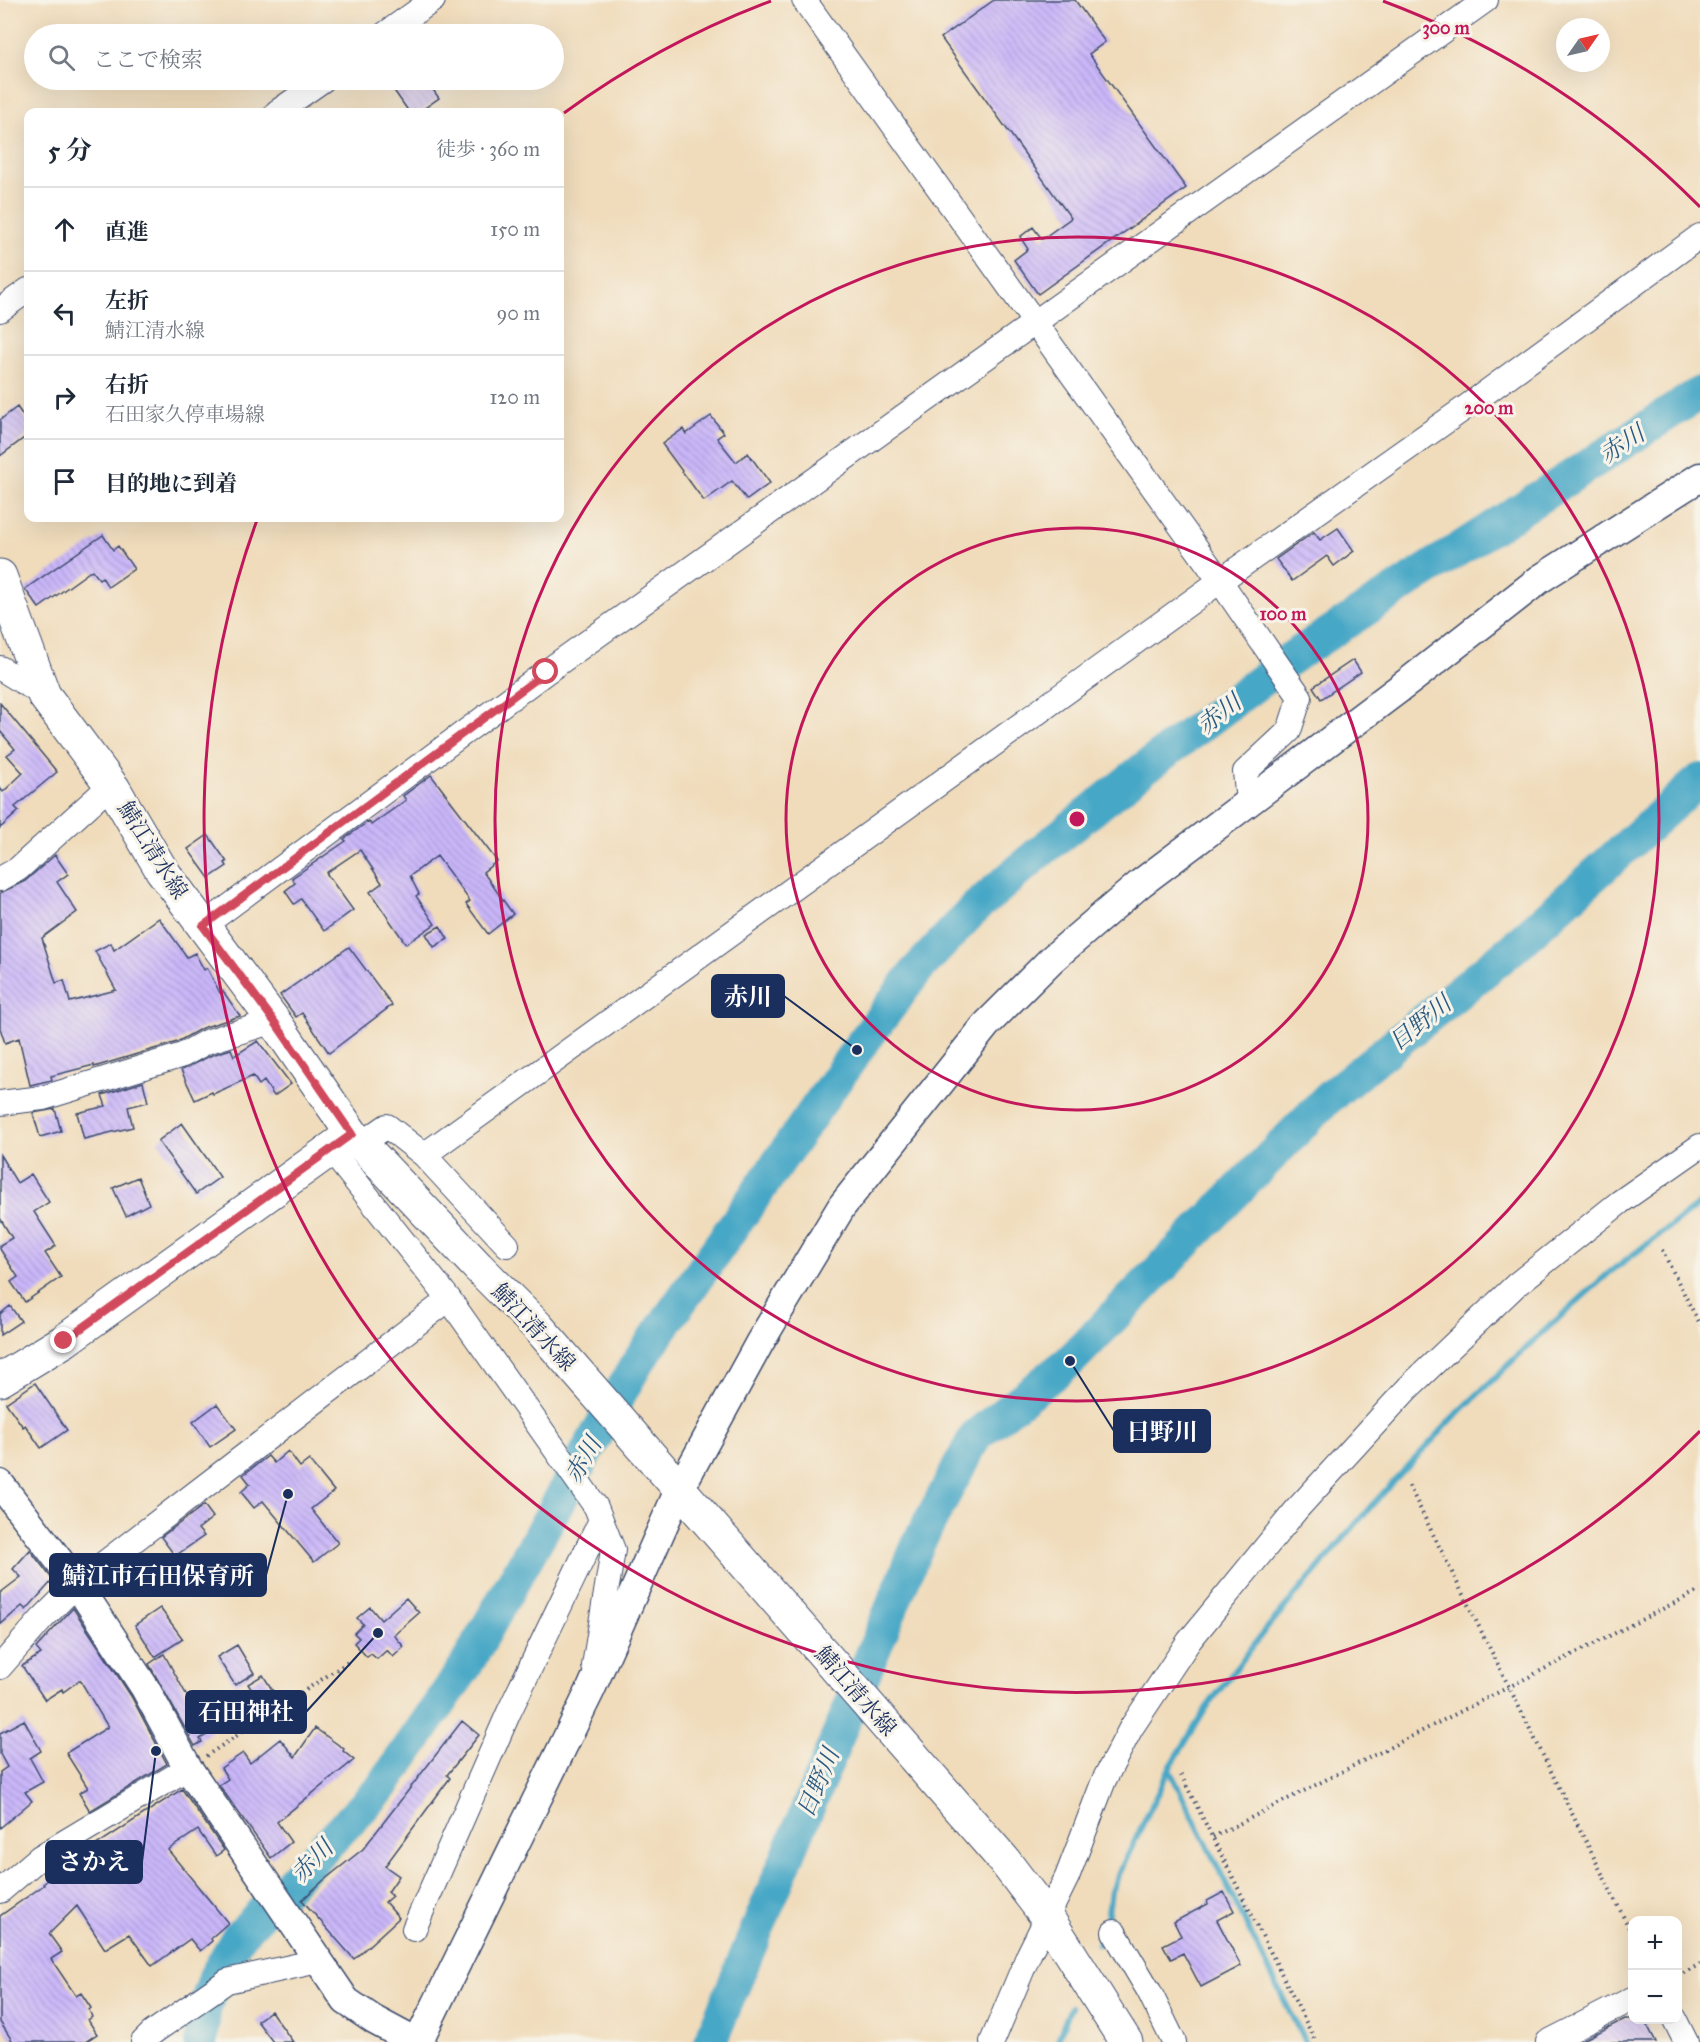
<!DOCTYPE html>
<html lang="ja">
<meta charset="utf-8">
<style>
body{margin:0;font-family:"IM FELL Great Primer","Noto Serif JP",serif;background:#f6f6f7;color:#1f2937}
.controls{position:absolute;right:18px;bottom:18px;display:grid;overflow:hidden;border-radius:12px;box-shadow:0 6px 24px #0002}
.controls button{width:54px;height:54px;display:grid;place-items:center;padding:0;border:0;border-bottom:2px solid #e0e1e3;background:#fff;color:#1f2937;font:30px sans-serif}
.compass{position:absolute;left:1556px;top:18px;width:54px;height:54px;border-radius:50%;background:#fff;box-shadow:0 6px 24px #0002;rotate:56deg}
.stop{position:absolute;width:18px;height:18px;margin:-14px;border:4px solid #d1495b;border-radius:50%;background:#fff}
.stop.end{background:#d1495b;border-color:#fff;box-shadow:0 2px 6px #0008}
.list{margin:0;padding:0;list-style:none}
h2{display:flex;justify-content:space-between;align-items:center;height:78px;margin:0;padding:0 24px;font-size:26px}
h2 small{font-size:20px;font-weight:400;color:#747a83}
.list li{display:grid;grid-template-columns:39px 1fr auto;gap:18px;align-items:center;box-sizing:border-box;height:84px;padding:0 24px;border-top:2px solid #e0e1e3}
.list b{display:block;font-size:22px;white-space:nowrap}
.list p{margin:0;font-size:20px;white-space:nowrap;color:#747a83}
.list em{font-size:20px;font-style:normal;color:#747a83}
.icon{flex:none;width:33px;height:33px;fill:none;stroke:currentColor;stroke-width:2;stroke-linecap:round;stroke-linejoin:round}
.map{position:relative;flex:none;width:1700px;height:2042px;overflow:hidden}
.search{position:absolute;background:#fff;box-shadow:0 6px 24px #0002;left:24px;top:24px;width:540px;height:66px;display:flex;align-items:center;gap:15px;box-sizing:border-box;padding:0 21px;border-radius:33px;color:#747a83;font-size:22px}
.panel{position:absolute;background:#fff;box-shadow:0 6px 24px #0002;left:24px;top:108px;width:540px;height:414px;border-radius:12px}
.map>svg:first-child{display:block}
</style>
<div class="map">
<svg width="1700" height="2042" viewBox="0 0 1700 2042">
<defs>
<pattern id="building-back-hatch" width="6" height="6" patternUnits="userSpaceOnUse" patternTransform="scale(1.5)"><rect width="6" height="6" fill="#cbb7fa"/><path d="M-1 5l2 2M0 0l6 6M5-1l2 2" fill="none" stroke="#a495ce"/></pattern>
</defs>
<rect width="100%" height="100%" fill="#f7f3e8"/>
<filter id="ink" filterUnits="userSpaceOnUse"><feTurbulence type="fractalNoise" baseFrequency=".0167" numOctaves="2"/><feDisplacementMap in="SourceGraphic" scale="12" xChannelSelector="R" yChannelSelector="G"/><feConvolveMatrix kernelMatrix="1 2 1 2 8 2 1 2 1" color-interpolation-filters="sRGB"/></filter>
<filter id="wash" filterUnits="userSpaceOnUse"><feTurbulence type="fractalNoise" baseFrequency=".008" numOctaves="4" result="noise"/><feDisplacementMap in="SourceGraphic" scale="24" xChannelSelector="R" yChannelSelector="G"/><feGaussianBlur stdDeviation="1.35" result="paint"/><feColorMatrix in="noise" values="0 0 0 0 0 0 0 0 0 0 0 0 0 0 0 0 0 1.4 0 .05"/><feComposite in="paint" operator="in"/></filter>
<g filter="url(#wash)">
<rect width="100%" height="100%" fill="#f0dcbb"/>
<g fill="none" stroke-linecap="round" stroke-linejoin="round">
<path stroke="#46a7c6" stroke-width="6" d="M 1169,1769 L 1305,2042
M 1098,1944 L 1107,1920 L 1111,1891 L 1169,1769 L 1207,1707 L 1262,1634 L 1372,1505 L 1455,1416 L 1532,1342 L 1610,1272 L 1700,1204
M 1057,2042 L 1071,2007"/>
<path stroke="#46a7c6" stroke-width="34" d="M 201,2042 L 204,2011 L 215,1977 L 238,1937 L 382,1787 L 465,1667 L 636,1365 L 857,1050 L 917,970 L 975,908 L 1041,851 L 1142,770 L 1291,658 L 1700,393
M 710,2042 L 919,1542 L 976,1435 L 1070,1361 L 1329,1097 L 1512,949 L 1700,780"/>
</g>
<g id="blocks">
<path fill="url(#building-back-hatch)" d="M 994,0 L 1075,0 L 1105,42 L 1089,54 L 1186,188 L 1038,294 L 1014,260 L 1028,249 L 1020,237 L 1033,227 L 1042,239 L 1071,218 L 941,38 Z
M 392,80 L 426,80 L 439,98 L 419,112 L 409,112 L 393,89 L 397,87 Z
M 17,407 L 28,423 L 28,435 L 0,456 L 0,420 Z
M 711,416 L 724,433 L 717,438 L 736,462 L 748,453 L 770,483 L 747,500 L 732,481 L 704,501 L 662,444 L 683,429 L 686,434 Z
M 1338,528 L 1354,551 L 1334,566 L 1327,556 L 1292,581 L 1276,559 L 1314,532 L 1320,540 Z
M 103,535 L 113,550 L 118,546 L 134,569 L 108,587 L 102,577 L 99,579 L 92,570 L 39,608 L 25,589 Z
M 1353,660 L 1361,672 L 1321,699 L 1313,687 Z
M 0,703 L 57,772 L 15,807 L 19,811 L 0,828 L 0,788 L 3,792 L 23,773 L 7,755 L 15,749 L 0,731 Z
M 431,775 L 497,861 L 483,872 L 513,914 L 488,934 L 466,904 L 470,901 L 437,856 L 410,876 L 419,894 L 416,896 L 435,924 L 406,944 L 370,892 L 382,883 L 360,850 L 326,873 L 353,910 L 324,931 L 301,899 L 294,904 L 285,891 L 295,883 L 292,878 L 346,841 L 344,839 L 369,821 L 371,825 L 406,800 L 403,796 Z
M 208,835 L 227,862 L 225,863 L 227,866 L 209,878 L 188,849 Z
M 55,855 L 68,874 L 57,882 L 77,912 L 42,938 L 56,983 L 64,980 L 70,1002 L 116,990 L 95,951 L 111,943 L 114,950 L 159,918 L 187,957 L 195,953 L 204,970 L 207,968 L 220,993 L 223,991 L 240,1016 L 202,1028 L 177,1042 L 94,1067 L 94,1065 L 51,1076 L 52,1080 L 30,1085 L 19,1038 L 5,1043 L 0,1028 L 0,893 L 25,881 Z
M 440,926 L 448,939 L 434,947 L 426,934 Z
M 349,947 L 392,1005 L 329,1053 L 302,1013 L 296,1017 L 280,995 Z
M 258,1041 L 291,1084 L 274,1096 L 264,1081 L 259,1085 L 253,1076 L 213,1094 L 212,1092 L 195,1100 L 181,1070 L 212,1055 L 231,1049 L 234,1056 Z
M 143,1082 L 148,1102 L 128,1107 L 133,1127 L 84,1139 L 77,1113 L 106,1106 L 102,1095 Z
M 55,1109 L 61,1131 L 40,1137 L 33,1113 Z
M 182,1123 L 220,1177 L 196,1194 L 158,1141 Z
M 0,1155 L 17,1183 L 31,1174 L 49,1202 L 34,1212 L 56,1246 L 45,1253 L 61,1277 L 25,1302 L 11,1282 L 18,1277 L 0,1249 L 0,1245 L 12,1238 L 0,1218 Z
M 138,1177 L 149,1204 L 126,1216 L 113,1188 Z
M 10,1306 L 21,1321 L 0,1335 L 0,1314 Z
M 35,1383 L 67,1430 L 41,1448 L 25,1425 L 23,1427 L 6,1403 Z
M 217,1404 L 236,1429 L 210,1447 L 193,1422 Z
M 288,1451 L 300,1467 L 309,1460 L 334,1491 L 311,1509 L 338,1543 L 314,1562 L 263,1501 L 254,1508 L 241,1492 L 250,1484 L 243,1475 L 268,1456 L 274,1463 Z
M 204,1505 L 213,1517 L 198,1529 L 204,1536 L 175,1556 L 161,1537 Z
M 30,1550 L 53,1580 L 26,1610 L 22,1606 L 0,1625 L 0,1593 L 21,1577 L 13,1569 Z
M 406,1598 L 419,1613 L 394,1635 L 404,1647 L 393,1657 L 387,1650 L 377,1659 L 371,1654 L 367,1657 L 354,1643 L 359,1638 L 354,1633 L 363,1624 L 357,1618 L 370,1607 L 381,1620 Z
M 73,1608 L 131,1696 L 167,1764 L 90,1811 L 79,1793 L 88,1788 L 66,1753 L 108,1727 L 80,1680 L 63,1692 L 62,1689 L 45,1700 L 22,1666 L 41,1654 L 36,1648 Z
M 160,1608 L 183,1639 L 155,1657 L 135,1625 Z
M 237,1645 L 254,1673 L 235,1685 L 217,1657 Z
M 164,1654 L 192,1705 L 195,1703 L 211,1732 L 200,1739 L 202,1742 L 195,1746 L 149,1664 Z
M 263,1675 L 276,1696 L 261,1705 L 248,1684 Z
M 24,1720 L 41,1751 L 30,1758 L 43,1782 L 25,1792 L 32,1801 L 0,1828 L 0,1772 L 7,1767 L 0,1754 L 0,1733 Z
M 462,1721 L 479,1735 L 447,1775 L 450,1778 L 385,1866 L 399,1876 L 388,1892 L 392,1896 L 385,1902 L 399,1918 L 354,1959 L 302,1900 L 324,1880 L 363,1849 Z
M 315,1728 L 344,1749 L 343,1751 L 354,1760 L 277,1822 L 291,1842 L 271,1858 L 219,1785 L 228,1779 L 221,1768 L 243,1753 L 250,1763 L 280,1739 L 295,1757 Z
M 182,1789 L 224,1850 L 216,1856 L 198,1830 L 168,1850 L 228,1923 L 211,1938 L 212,1941 L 200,1951 L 190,1939 L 152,1966 L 129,1934 L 105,1949 L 77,1906 L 49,1934 L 62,1952 L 51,1959 L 76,1996 L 81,1993 L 91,2008 L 89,2010 L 92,2017 L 88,2020 L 97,2034 L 85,2042 L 13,2042 L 0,2022 L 0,1916 L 44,1885 L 43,1884 L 70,1862 Z
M 1224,1892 L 1234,1911 L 1217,1920 L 1241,1966 L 1201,1987 L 1183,1953 L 1171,1959 L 1163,1945 L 1181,1936 L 1174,1922 L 1208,1904 L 1207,1901 Z
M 271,2011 L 275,2017 L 293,2042 L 273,2042 L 257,2021 Z
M 1625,2019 L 1644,2019 L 1656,2042 L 1579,2042 Z"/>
</g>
</g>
<g filter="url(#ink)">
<use href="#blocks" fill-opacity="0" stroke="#3b496c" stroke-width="1.5"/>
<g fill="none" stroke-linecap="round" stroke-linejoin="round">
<g stroke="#3b496c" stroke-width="26">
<path id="minor" d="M 804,0 L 1220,581 L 1300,697 L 1289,731 L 1245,772 L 1248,801
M 385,34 L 433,0
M 277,112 L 323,80
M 0,310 L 28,290
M 0,668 L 44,695
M 0,879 L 18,869 L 100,795 L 114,789
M 203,926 L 546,672 L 1486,0
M 0,1103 L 43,1098 L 183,1055 L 206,1042 L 274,1021
M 361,1144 L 387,1126 L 424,1155 L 507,1245
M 330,1149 L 449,1299 L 596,1507 L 613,1550 L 594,1666
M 424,1155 L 1220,581 L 1462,410 L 1700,236
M 0,1667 L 42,1619 L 77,1584 L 449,1299
M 0,1891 L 40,1857 L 188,1768
M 414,1929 L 509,1712 L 601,1520
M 1114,1932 L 1149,1991 L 1174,2042
M 1675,2020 L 1686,2042
M 143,2042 L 152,2033 L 227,1981 L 318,1961
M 992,2042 L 1029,1954 L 1067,1877 L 1104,1780 L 1131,1728 L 1189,1641 L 1297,1509 L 1408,1388 L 1516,1285 L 1620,1202 L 1700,1146
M 1548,2042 L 1632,1999"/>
</g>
<g stroke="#3b496c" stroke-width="31">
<path id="tertiary" d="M 0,1484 L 77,1584 L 145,1688 L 188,1768 L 346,2001 L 374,2020 L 415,2042
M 418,2042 L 591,1689 L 679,1490 L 760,1342 L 842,1206 L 986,1025 L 1052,959 L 1141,883 L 1412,679 L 1540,579 L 1700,477"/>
</g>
<g stroke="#3b496c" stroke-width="35">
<path id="secondary" d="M 0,576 L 44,695 L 114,789 L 161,869 L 274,1021 L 352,1134 L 478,1267 L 537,1326 L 1003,1859 L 1047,1917 L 1126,2042
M 0,1380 L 64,1341 L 352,1134"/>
</g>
<path stroke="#3b496c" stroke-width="4" stroke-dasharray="1.5 4.5" stroke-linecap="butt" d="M 1662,1250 L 1700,1325
M 1409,1486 L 1632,1934
M 206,1756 L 351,1660
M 1181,1775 L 1316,2042
M 1213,1837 L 1700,1590
M 1678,1976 L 1700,1964"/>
<use href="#minor" stroke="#fff" stroke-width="24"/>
<use href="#tertiary" stroke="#fff" stroke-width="28"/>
<use href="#secondary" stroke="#fff" stroke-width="33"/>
</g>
</g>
<g fill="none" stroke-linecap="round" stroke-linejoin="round" filter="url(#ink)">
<path stroke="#d1495b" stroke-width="8" d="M 64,1341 L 352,1134 L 274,1021 L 203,926 L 546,672"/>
</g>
<g fill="none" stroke="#c2185b" stroke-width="3">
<circle cx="1077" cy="819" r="291"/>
<circle cx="1077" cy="819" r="582"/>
<path d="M1700 1431A873 873 0 0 1 257 520M564 113A873 873 0 0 1 771 1M1383 1A873 873 0 0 1 1700 207"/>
</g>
<g text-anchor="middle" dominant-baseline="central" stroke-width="6" stroke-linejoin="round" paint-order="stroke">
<g font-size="22" fill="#1b2f5e" stroke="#f7f3e8">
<text transform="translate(153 850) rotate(58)">鯖江清水線</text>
<text transform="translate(534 1327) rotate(47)">鯖江清水線</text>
<text transform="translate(856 1691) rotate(49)">鯖江清水線</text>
</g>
<g font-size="24" font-style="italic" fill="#2a5982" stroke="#f7f3e8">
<text transform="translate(1622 444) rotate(-33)">赤川</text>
<text transform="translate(1219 714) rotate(-38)">赤川</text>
<text transform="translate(1420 1023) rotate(-39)">日野川</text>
<text transform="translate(583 1460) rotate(-60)">赤川</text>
<text transform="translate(818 1783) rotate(-67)">日野川</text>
<text transform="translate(312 1861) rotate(-46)">赤川</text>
</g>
</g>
<circle cx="1077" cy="819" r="9" fill="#c2185b" stroke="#f7f3e8" stroke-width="3"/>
<g font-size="18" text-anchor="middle" font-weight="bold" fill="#c2185b" stroke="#f7f3e8" stroke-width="6" stroke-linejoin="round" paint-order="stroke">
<text x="1446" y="34">300 m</text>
<text x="1489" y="414">200 m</text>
<text x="1283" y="620">100 m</text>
</g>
<path fill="none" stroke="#1b2f5e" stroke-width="2" d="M857 1050L784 996M1070 1361L1114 1431M288 1494L266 1575M378 1633L306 1712M156 1751L142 1862"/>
<g fill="#1b2f5e" stroke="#f7f3e8" stroke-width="2">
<circle cx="857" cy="1050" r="6"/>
<circle cx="1070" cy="1361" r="6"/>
<circle cx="288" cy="1494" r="6"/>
<circle cx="378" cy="1633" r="6"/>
<circle cx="156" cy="1751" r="6"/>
</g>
<g fill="#1b2f5e" stroke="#1b2f5e" stroke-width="2">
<rect x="712" y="975" width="72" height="42" rx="6"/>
<rect x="1114" y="1410" width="96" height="42" rx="6"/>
<rect x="50" y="1554" width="216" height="42" rx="6"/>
<rect x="186" y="1691" width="120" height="42" rx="6"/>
<rect x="46" y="1841" width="96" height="42" rx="6"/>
</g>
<g font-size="24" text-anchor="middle" font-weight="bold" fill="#fff">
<text x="748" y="1005">赤川</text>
<text x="1162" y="1440">日野川</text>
<text x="158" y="1584">鯖江市石田保育所</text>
<text x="246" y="1720">石田神社</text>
<text x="94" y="1870">さかえ</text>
</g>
</svg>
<div class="controls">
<button>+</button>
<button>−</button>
</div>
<svg class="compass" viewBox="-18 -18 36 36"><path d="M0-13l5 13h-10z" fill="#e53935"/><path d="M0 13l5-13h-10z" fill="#747a83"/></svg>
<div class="stop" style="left:546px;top:672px"></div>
<div class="stop end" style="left:64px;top:1341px"></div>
<div class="search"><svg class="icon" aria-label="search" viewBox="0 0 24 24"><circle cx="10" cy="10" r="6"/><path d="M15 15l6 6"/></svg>ここで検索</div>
<section class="panel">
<h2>5 分<small>徒歩 · 360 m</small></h2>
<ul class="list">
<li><svg class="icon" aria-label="ahead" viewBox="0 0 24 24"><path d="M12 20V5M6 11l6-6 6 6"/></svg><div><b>直進</b></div><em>150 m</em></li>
<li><svg class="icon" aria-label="left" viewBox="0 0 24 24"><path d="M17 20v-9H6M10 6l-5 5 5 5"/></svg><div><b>左折</b><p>鯖江清水線</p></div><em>90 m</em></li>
<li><svg class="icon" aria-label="right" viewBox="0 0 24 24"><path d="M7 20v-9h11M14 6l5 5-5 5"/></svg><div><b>右折</b><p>石田家久停車場線</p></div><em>120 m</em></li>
<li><svg class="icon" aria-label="arrive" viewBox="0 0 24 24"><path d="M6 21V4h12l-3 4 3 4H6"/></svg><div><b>目的地に到着</b></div></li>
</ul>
</section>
</div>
